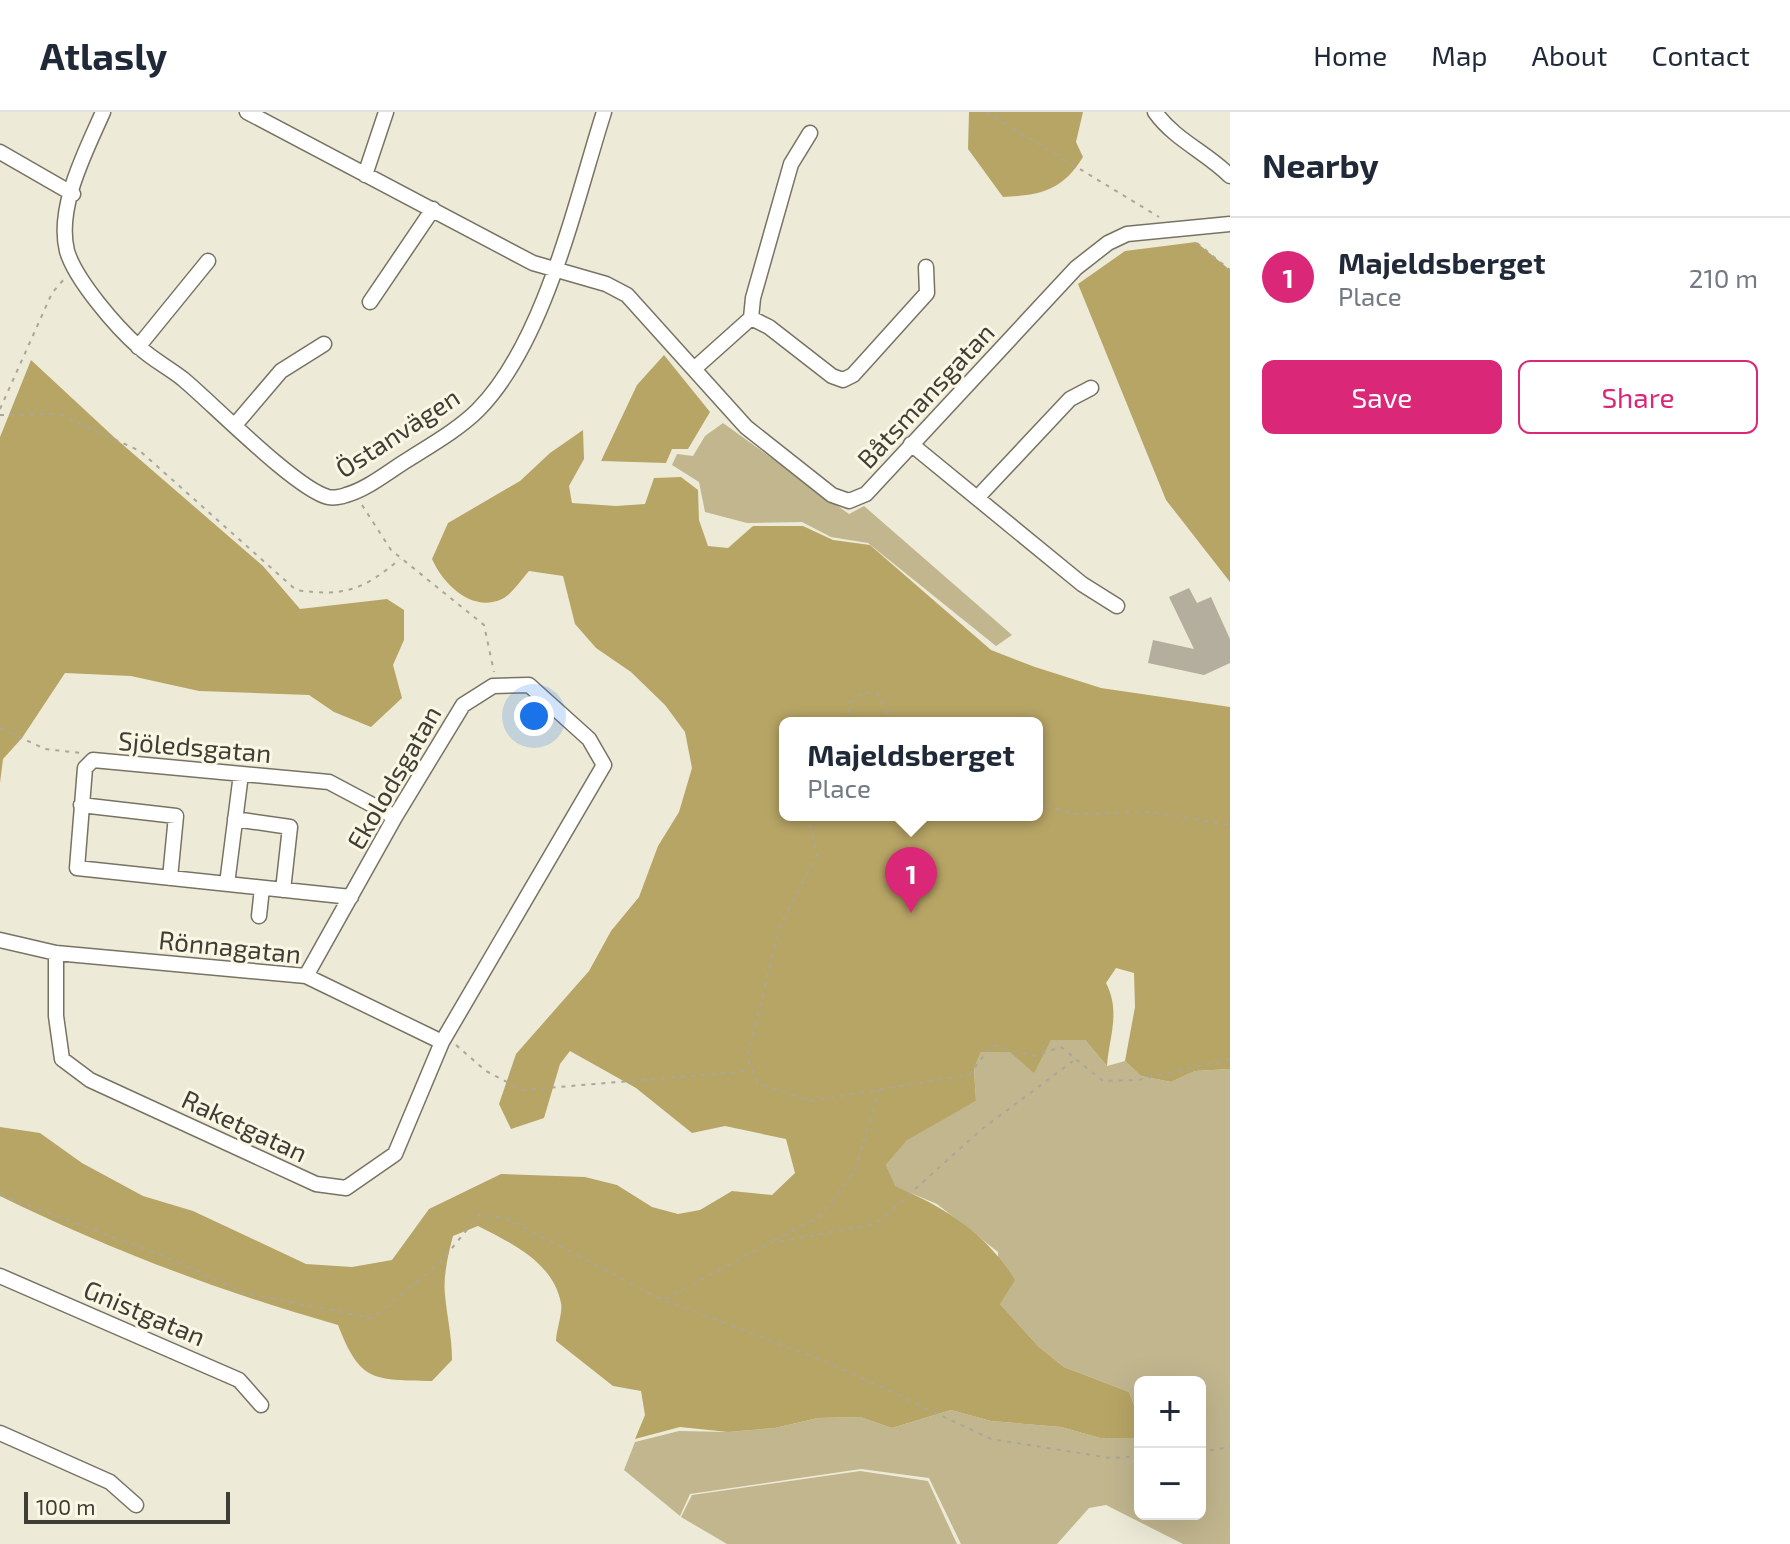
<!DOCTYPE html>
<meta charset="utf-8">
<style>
body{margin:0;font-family:"Exo 2",sans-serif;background:#f6f6f7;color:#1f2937}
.controls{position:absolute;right:24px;bottom:24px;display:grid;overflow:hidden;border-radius:12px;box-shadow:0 8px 32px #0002}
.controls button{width:72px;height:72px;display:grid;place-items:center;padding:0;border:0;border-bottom:2px solid #e0e1e3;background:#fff;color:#1f2937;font:40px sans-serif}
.scale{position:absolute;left:24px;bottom:20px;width:206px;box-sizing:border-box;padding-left:8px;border:4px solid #3e3d36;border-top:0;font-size:22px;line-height:28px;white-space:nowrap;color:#3e3d36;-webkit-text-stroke:6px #fbf7e5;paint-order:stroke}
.you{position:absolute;left:534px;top:604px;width:28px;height:28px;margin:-20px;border:6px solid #fff;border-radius:50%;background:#1a73e8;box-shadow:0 0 0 12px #1a73e833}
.badge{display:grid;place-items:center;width:52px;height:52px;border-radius:50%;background:#db2777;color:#fff;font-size:26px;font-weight:700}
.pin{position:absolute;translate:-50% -66px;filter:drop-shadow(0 2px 4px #0008)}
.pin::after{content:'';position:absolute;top:42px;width:28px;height:24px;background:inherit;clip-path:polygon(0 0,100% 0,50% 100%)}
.popup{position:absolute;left:779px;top:605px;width:264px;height:104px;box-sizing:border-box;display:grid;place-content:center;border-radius:12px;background:#fff;filter:drop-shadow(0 2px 6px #0005);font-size:26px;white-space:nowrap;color:#747a83}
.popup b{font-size:30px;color:#1f2937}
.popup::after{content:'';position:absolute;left:50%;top:100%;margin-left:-16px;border:16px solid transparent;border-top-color:#fff}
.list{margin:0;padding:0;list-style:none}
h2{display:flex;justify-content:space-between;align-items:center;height:104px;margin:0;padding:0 32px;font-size:34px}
h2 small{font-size:26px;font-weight:400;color:#747a83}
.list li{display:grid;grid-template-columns:52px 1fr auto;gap:24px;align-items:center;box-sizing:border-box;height:120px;padding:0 32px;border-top:2px solid #e0e1e3}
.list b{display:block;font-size:30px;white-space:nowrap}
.list p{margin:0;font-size:26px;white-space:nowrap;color:#747a83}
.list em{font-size:26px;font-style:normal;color:#747a83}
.actions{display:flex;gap:16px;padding:24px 32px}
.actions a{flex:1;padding:18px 0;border:2px solid #db2777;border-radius:12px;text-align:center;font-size:28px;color:#db2777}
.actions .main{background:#db2777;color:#fff}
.map{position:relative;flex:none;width:1230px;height:1432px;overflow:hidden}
header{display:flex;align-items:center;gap:48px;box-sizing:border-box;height:112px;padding:0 40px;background:#fff;border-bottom:2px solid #e0e1e3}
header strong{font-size:38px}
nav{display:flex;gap:44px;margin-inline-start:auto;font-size:28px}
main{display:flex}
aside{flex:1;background:#fff}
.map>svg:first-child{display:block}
</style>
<header>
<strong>Atlasly</strong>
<nav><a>Home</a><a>Map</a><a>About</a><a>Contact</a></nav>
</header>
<main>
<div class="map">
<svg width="1230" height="1432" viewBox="0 0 1230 1432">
<rect width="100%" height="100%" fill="#eeead8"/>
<path fill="#c1b68e" d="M 723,311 L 849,402 L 864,394 L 1012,523 L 996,534 L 868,431 L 831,425 L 802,410 L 747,411 L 705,400 L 699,370 L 672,353 L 677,342 L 693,344 L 705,324 Z
M 1051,928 L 1085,928 L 1107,954 L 1125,949 L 1141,964 L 1171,970 L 1195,959 L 1230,957 L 1230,1432 L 1183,1432 L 1106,1393 L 1089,1396 L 1057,1432 L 961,1432 L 929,1366 L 861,1357 L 690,1382 L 680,1404 L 624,1358 L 635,1330 L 679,1319 L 728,1320 L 775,1316 L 818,1306 L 860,1305 L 892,1316 L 951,1298 L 991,1309 L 1061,1315 L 1100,1326 L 1135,1326 L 1140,1312 L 1140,1402 L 1200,1402 L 1200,1270 L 1140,1270 L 1140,1308 L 1129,1280 L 1064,1255 L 1039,1235 L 1000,1192 L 998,1140 L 937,1092 L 894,1074 L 886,1053 L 908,1026 L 976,989 L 974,957 L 981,940 L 1045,937 Z
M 860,1359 L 928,1369 L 957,1432 L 727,1432 L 681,1405 L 692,1383 Z"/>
<path fill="#b7a565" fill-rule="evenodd" d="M 1083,0 L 1076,30 L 1083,45 C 1062,79 1041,83 1003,85 L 968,37 L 969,0 Z
M 1196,130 L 1230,158 L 1230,470 L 1166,388 L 1078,172 L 1125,139 Z
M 664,243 L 710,300 L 688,337 L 672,337 L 666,351 L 601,349 L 637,273 Z
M 31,248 L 115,326 L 263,454 L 300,497 L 387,487 L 404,498 L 404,528 L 393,553 L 402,586 L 371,615 L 334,600 L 309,583 L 199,579 L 131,564 L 65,561 L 22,626 L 3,647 L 0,671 L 0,325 Z
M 583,318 L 584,347 L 569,374 L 572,391 L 616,394 L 645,392 L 654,366 L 681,365 L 698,378 L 699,408 L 708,434 L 728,436 L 753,414 L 803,414 L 833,428 L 870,433 L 991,538 L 1035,555 L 1101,576 L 1230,595 L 1230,957 L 1195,959 L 1171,970 L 1141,964 L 1125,949 L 1135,895 L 1134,861 L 1116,856 L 1106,871 C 1121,900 1109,925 1107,954 L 1085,928 L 1051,928 L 1034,961 L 1010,940 L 981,940 L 974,957 L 976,989 L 907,1028 L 886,1053 L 895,1074 C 944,1095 986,1121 1015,1168 L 1000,1192 L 1039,1235 L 1064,1255 L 1129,1280 L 1140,1308 L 1135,1326 L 1100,1326 L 1061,1315 L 991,1309 L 951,1298 L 892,1316 L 860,1305 L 818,1306 L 775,1316 L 728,1320 L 680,1315 L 635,1327 L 645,1303 L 641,1279 L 613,1274 L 556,1229 C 556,1218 563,1201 561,1191 C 553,1150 511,1131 478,1114 L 453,1124 C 448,1143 443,1164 445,1183 C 447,1205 452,1225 452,1248 L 432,1269 C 373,1268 360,1270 338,1213 C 221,1180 108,1137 0,1084 L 0,1015 L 40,1021 L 82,1051 L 143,1084 L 193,1099 L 306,1152 L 352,1155 L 392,1148 L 429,1097 L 501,1062 L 585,1065 L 617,1073 L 652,1095 L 678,1102 L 700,1098 L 732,1079 L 772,1083 L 795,1061 L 786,1027 L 725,1014 L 692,1021 L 636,976 L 570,939 L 560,952 L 544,1006 L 511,1017 L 499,992 L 516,942 L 589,859 L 611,819 L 639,785 L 658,734 L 679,700 L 692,656 L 685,620 L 665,593 L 631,560 L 596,536 L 575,512 L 563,464 L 529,459 C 522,467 512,482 502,487 C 472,501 443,472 432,447 L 448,411 L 520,369 L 550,341 ZM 785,611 L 1037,611 L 1037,703 L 785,703 Z"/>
<path fill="#b3ae9e" d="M 1189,476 L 1197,491 L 1211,485 L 1230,527 L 1230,551 L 1204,563 L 1148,551 L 1153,528 L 1194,537 L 1169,485 Z"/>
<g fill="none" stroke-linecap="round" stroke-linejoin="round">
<g stroke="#777364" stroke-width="17">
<path id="minor" d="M 103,0 C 86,39 56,95 67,139 C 75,167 116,215 139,235 C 152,247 169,256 183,267 C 213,292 296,377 328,385 C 333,386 342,385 346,383 C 368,377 389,359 409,347 C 431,333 459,317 478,298 C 545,230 575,91 604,0
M 247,0 L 533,151 L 606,172 L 627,183 L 746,315 L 832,383 L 849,389 L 866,382 L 1076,156 L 1108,131 L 1127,122 L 1230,112
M 1155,0 C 1175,28 1206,40 1230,64
M 0,40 L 73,82
M 365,63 L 386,0
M 370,190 L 433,97
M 751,206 L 769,215 L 832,264 L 843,268 L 853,263 L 927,181 L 926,155
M 138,235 L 208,149
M 694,257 L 751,206 L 753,186 L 791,52 L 810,21
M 235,313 L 281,259 L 324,232
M 911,332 L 1082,472 L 1117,494
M 977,386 L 1070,287 L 1091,276
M 81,693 L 176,704 L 170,766
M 235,707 L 290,715 L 283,778
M 227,772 L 241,662
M 351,785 L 77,756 L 85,656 L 93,648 L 329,670 L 395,705
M 259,804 L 262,776
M 0,828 L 56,841 L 306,864 L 442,930
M 56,841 L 56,904 L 62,947 L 90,968 L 316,1072 L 346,1076 L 395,1042 L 442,930 L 604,653 L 589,627 L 529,573 L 493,574 L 463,593 L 395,705 L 306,864
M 0,1164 L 239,1268 L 261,1293
M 0,1321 L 110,1370 L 136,1393"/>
</g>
<path stroke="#aaa799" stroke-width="2" stroke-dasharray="4 6" stroke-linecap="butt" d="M 986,0 L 1159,105
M 1197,131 L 1230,158
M 0,297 L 52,181 L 65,166
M 0,303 L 59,302 L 140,339 L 296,478 C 345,485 363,478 400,447
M 362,393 L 391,438 L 484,513 L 494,560
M 846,611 L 850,591 L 864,580 L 878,582 L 888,604 L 897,611
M 0,616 L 45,637 L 81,641
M 1037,690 L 1071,702 L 1153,700 L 1230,713
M 808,703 L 817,743 L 780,814 L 747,946 L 758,971 L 810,989 L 969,963 L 992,933 L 1035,944 L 1061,935 L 1103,969 L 1138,968 L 1230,947
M 456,933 L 486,959 L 522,978 L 750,959
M 0,1083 L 164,1144 L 244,1181 L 372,1206 L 439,1152 L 479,1103 L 506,1106 L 657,1185 L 832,1252 L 991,1327 L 1111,1346 L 1140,1344
M 774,1128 L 822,1103 L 855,1058 L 879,978
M 770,1131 L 876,1112 L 982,1017 L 1073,949
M 665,1187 L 769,1131
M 1200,1340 L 1230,1335"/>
<use href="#minor" stroke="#fff" stroke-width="14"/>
</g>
<g text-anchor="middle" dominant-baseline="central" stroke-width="6" stroke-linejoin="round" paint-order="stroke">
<g font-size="26" fill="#3e3d36" stroke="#fbf7e5">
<text transform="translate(925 283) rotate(-47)">Båtsmansgatan</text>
<text transform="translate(397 320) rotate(-33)">Östanvägen</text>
<text transform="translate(195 634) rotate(5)">Sjöledsgatan</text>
<text transform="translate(393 665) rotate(-60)">Ekolodsgatan</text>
<text transform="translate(230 834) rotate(6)">Rönnagatan</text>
<text transform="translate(245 1013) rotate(25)">Raketgatan</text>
<text transform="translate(145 1200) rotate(23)">Gnistgatan</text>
</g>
</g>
</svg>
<div class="controls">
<button>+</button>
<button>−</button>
</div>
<div class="scale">100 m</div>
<div class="you"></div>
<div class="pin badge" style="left:911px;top:801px">1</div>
<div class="popup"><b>Majeldsberget</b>Place</div>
</div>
<aside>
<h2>Nearby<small></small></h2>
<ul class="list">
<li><span class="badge">1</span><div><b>Majeldsberget</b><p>Place</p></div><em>210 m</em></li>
</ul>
<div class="actions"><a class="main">Save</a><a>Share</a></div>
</aside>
</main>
